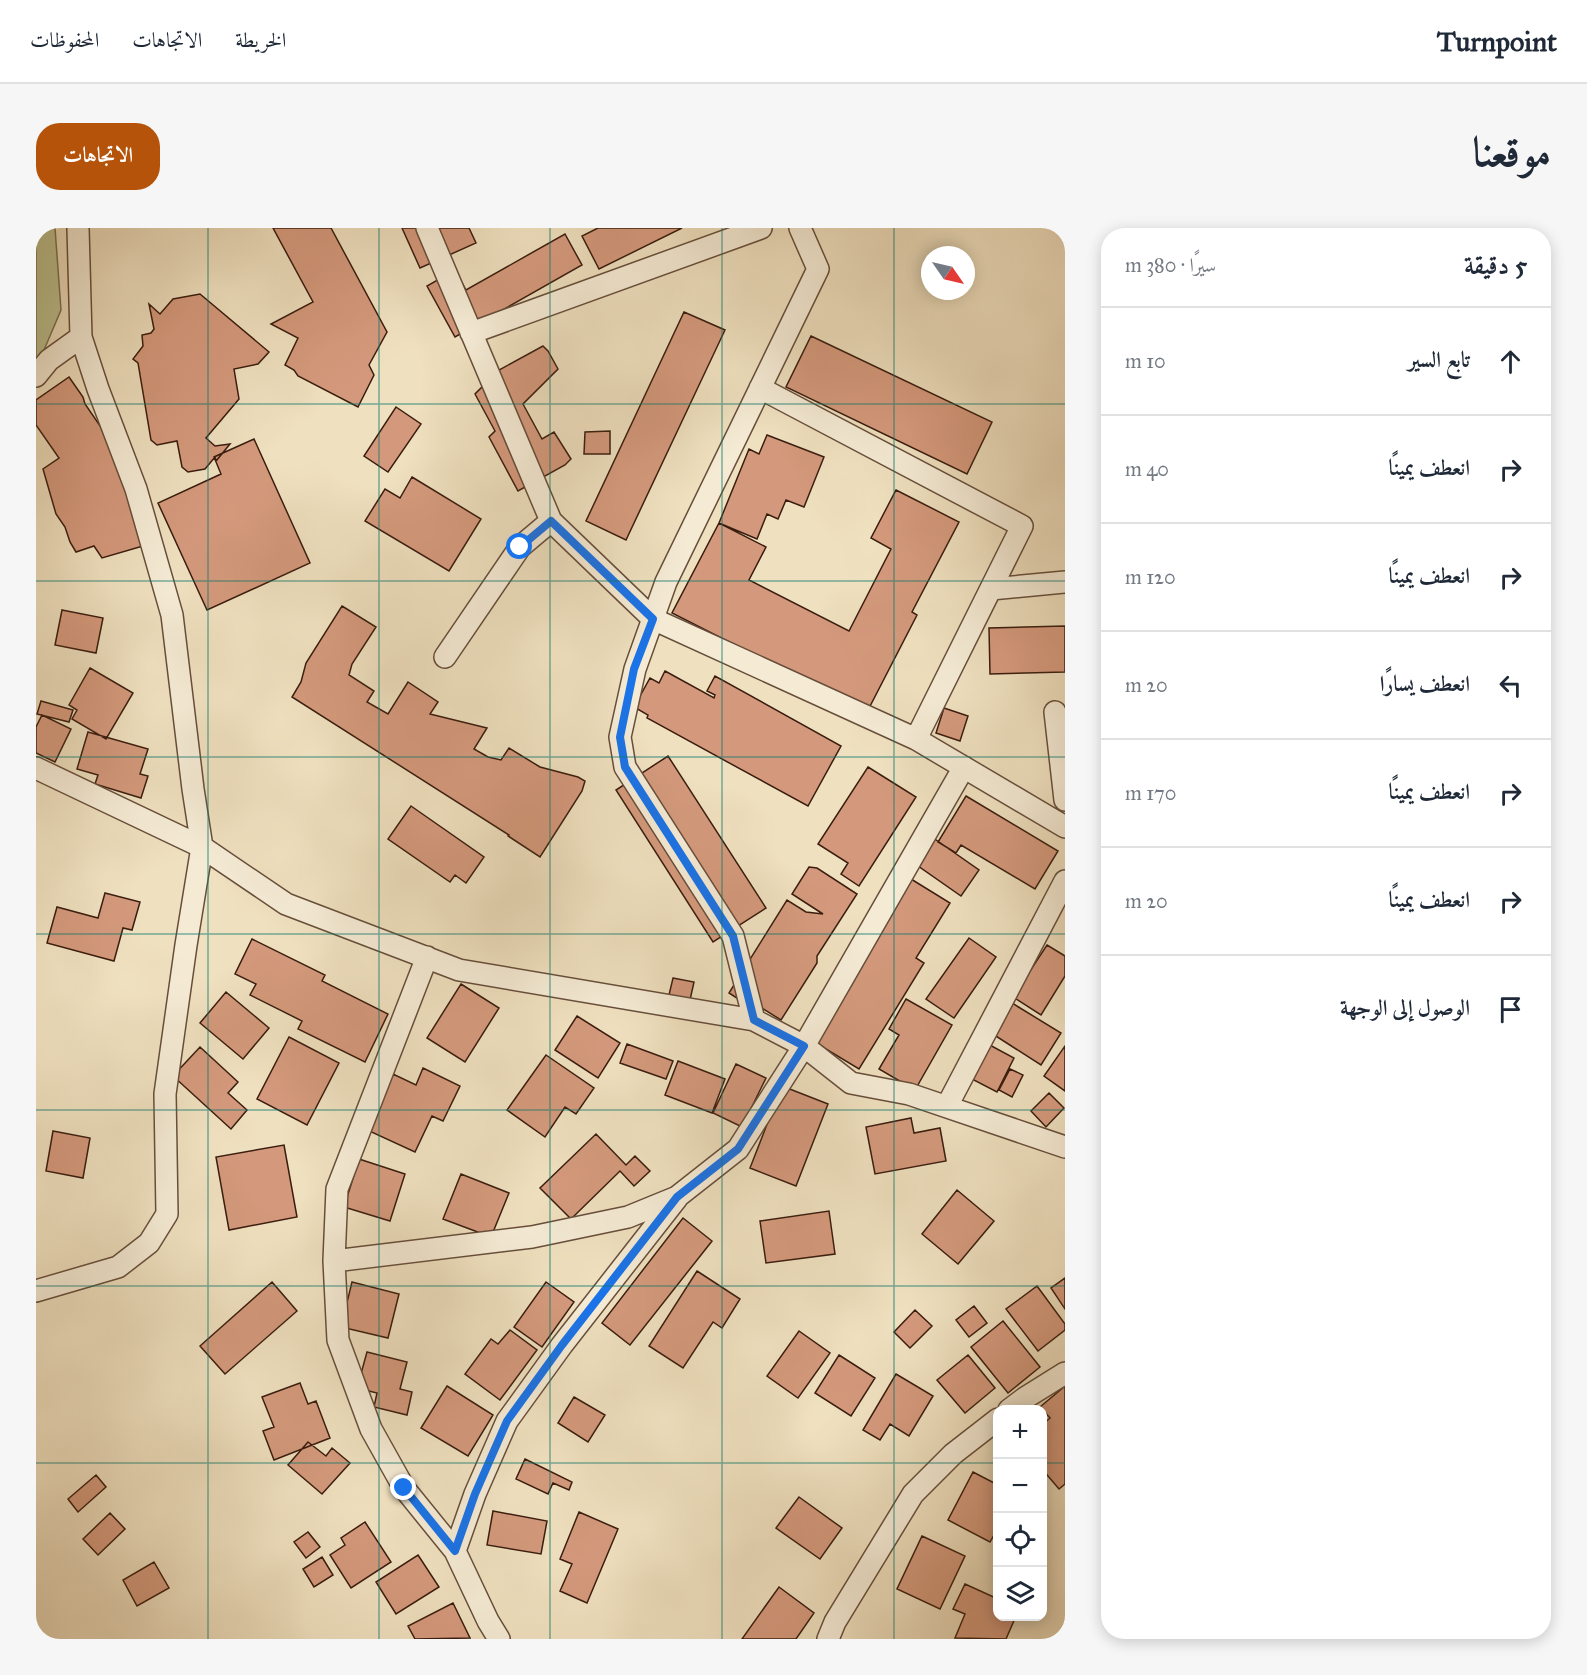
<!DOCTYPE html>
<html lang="ar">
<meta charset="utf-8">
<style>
body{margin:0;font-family:"IM FELL Great Primer",Amiri,serif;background:#f6f6f7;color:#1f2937;direction:rtl}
.controls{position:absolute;right:18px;bottom:18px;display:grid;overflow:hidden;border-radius:12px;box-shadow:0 3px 15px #0003}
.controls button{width:54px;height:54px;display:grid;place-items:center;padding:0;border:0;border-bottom:2px solid #e0e1e3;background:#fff;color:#1f2937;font:30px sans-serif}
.compass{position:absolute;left:885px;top:18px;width:54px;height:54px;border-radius:50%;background:#fff;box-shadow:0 3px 15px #0003;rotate:124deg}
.stop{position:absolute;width:18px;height:18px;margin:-14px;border:4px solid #1a73e8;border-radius:50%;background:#fff}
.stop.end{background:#1a73e8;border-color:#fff;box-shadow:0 2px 6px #0008}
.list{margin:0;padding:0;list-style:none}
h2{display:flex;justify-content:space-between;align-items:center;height:78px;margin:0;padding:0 24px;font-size:26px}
h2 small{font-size:20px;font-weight:400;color:#747a83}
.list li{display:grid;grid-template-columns:39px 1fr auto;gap:18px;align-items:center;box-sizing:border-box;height:108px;padding:0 24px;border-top:2px solid #e0e1e3}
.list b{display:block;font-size:22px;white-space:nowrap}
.list em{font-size:20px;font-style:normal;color:#747a83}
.icon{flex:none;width:33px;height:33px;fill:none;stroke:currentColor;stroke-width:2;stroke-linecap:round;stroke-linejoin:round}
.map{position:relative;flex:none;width:1029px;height:1411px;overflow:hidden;direction:ltr;border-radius:24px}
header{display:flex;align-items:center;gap:36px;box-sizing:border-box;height:84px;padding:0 30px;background:#fff;border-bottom:2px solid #e0e1e3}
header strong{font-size:28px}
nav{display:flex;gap:33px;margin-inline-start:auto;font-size:21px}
.intro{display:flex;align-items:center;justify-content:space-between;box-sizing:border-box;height:144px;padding:0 36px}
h1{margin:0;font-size:42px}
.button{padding:15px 27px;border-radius:24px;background:#b45309;color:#fff;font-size:21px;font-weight:700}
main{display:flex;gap:36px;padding:0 36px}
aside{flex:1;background:#fff;border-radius:24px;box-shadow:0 3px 15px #0003}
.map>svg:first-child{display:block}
</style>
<header>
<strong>Turnpoint</strong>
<nav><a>الخريطة</a><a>الاتجاهات</a><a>المحفوظات</a></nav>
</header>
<div class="intro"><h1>موقعنا</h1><a class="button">الاتجاهات</a></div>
<main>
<aside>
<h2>5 دقيقة<small>سيرًا · 380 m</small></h2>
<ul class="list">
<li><svg class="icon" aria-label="ahead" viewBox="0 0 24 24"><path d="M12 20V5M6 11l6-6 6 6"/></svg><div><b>تابع السير</b></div><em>10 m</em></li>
<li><svg class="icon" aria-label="right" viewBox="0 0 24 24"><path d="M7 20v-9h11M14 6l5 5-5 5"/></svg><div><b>انعطف يمينًا</b></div><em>40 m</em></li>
<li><svg class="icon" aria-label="right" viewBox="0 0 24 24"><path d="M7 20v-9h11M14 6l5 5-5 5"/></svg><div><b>انعطف يمينًا</b></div><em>120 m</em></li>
<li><svg class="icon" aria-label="left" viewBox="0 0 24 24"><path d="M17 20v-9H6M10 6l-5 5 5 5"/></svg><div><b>انعطف يسارًا</b></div><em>20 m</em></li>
<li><svg class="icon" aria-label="right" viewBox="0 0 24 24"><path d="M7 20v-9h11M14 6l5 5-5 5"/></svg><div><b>انعطف يمينًا</b></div><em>170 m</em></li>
<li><svg class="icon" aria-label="right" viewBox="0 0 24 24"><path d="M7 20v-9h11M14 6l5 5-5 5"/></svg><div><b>انعطف يمينًا</b></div><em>20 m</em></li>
<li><svg class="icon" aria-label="arrive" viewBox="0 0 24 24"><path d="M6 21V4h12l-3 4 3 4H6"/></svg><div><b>الوصول إلى الوجهة</b></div></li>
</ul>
</aside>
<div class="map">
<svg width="1029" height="1411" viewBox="0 0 1029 1411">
<rect width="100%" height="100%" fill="#efe0bf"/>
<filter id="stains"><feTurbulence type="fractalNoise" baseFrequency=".00333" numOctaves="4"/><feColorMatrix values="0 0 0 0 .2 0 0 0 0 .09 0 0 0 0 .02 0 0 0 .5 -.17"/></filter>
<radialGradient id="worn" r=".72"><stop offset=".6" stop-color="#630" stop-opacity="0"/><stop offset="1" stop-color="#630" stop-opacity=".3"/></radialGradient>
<path fill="#bcc190" stroke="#7b6f50" stroke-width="1.5" d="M 0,0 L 19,0 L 25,82 L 8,122 L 0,135 Z"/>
<path fill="#d4997c" stroke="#3a1d0f" stroke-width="1.5" d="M 237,0 L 295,0 L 351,104 L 333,137 L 338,147 L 322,179 L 262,148 L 258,142 L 249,137 L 262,110 L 235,96 L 277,74 Z
M 366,0 L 433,0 L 440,15 L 384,40 Z
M 562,0 L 646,0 L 563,41 L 546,8 Z
M 529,6 L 546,37 L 419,109 L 391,58 L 419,42 L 430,62 Z
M 164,66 L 233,124 L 222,136 L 198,141 L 203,171 L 170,210 L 179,218 L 194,216 L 180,233 L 179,229 L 169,241 L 152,244 L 146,239 L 141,213 L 121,217 L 115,212 L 102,135 L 97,131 L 107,118 L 106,107 L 115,105 L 118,101 L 113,76 L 124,86 L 137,71 Z
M 648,84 L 689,102 L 590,312 L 550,293 Z
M 775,108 L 956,194 L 931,246 L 750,159 Z
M 507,118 L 512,123 L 522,141 L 487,176 L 506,211 L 518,204 L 535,231 L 529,237 L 482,263 L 453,209 L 459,203 L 439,166 L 463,142 Z
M 33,149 L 47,169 L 49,176 L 82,224 L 107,318 L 66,330 L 58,318 L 40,324 L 34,314 L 29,299 L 20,286 L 7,241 L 23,230 L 0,197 L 0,172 Z
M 360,179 L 385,196 L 352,244 L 328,228 Z
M 574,203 L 574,226 L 548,226 L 549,204 Z
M 731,207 L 788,229 L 768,279 L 750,272 L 742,291 L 731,286 L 721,311 L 683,295 L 713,221 L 723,226 Z
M 218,211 L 274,335 L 171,382 L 122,275 L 185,246 L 178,229 Z
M 376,249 L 445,291 L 413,343 L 329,293 L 349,261 L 364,270 Z
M 860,262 L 923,294 L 876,384 L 881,387 L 831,484 L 636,385 L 683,295 L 730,319 L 713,352 L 813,403 L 855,321 L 835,310 Z
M 306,378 L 340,399 L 316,436 L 313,447 L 338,463 L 331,474 L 352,486 L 372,454 L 402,474 L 394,486 L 451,500 L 438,521 L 452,529 L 465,532 L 473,520 L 504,539 L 542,549 L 549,553 L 546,563 L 504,629 L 472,608 L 473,607 L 256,469 L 265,454 L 270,435 Z
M 26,382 L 67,390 L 60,425 L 19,417 Z
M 1029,398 L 1029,444 L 954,446 L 953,400 Z
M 54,440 L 97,465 L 70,511 L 36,491 L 41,482 L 33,477 Z
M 629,443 L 678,470 L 679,467 L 671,463 L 679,448 L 805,518 L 772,578 L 611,490 L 612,487 L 598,479 L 614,450 L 623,455 Z
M 5,473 L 37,482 L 33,494 L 1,486 Z
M 908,480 L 932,488 L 924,513 L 900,505 Z
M 6,487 L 35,501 L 19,534 L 0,525 L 0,499 Z
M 52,504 L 112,521 L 104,546 L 112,548 L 105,570 L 59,556 L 62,547 L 41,541 Z
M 632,528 L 730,680 L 677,714 L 580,562 Z
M 832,539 L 880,569 L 823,658 L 805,646 L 812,635 L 782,616 Z
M 930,568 L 1022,623 L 999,661 L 925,617 L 920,625 L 902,614 Z
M 375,578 L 448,629 L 430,655 L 419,647 L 414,654 L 352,611 Z
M 893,607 L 943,642 L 925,668 L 875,633 Z
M 773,639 L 781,640 L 821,666 L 781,728 L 781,735 L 745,792 L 721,777 L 707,774 L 693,765 L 751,672 L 770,684 L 787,686 L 756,666 Z
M 875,651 L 914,675 L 880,730 L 888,735 L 823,841 L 775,812 Z
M 69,665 L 104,674 L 96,702 L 87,700 L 78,733 L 11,715 L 21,679 L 62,690 Z
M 933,710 L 960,729 L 918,790 L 890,771 Z
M 216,711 L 289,747 L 286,753 L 352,786 L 329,834 L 262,801 L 266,793 L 214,767 L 220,756 L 199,746 Z
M 1011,717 L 1029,728 L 1029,748 L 1005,787 L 977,769 Z
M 637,750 L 658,754 L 654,772 L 633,767 Z
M 425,756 L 463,780 L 429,834 L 391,810 Z
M 190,764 L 233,800 L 207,831 L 164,795 Z
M 870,771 L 916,797 L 879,862 L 843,841 L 863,807 L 853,801 Z
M 971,772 L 1025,805 L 1005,837 L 952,803 Z
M 541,788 L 584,815 L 562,850 L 519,822 Z
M 253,809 L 303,835 L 271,897 L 221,871 Z
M 950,815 L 978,830 L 961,864 L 932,849 Z
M 591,816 L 637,833 L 630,851 L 584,835 Z
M 1029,818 L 1029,863 L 1008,848 Z
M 164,819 L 202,854 L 192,865 L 211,882 L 195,901 L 137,848 Z
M 510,827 L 558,860 L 540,886 L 529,879 L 509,909 L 471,882 Z
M 642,833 L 689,851 L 676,885 L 629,867 Z
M 700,836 L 730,850 L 706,899 L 677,885 Z
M 387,840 L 424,858 L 407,893 L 396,888 L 379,924 L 331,902 L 357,846 L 380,857 Z
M 974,841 L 987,847 L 976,869 L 963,862 Z
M 746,858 L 792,876 L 760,958 L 714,940 Z
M 1013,865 L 1028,880 L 1010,899 L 995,883 Z
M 875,890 L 878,905 L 904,900 L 910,933 L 839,946 L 830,899 Z
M 17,903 L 54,910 L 47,950 L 10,943 Z
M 560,906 L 590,937 L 599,928 L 614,943 L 598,958 L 584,943 L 535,991 L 504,960 Z
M 248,917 L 261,989 L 193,1002 L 180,929 Z
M 323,931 L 369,946 L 354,993 L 308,979 Z
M 425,946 L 473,965 L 455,1009 L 407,991 Z
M 921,962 L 958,993 L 922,1036 L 886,1006 Z
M 793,983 L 799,1026 L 730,1035 L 724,993 Z
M 647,990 L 676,1013 L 594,1117 L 566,1095 Z
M 661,1043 L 704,1071 L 686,1100 L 677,1094 L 647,1140 L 613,1118 Z
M 1029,1050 L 1029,1081 L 1015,1060 Z
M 236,1054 L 261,1083 L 189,1146 L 164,1118 Z
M 316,1054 L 363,1066 L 352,1110 L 305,1099 Z
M 510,1054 L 538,1074 L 506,1119 L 478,1099 Z
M 1001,1058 L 1029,1096 L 1029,1102 L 1002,1123 L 970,1081 Z
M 938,1078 L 951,1095 L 933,1109 L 920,1092 Z
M 879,1082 L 896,1098 L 874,1120 L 858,1104 Z
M 967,1093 L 1004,1139 L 972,1165 L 935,1119 Z
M 474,1102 L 501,1122 L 464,1172 L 429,1146 L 455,1111 L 462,1116 Z
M 763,1103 L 794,1125 L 762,1170 L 731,1148 Z
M 331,1124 L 371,1134 L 364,1161 L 376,1164 L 371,1187 L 338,1179 L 341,1165 L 321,1160 Z
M 803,1127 L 839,1150 L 815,1188 L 779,1165 Z
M 932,1127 L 959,1160 L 929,1185 L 901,1152 Z
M 860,1146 L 897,1168 L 873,1208 L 854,1196 L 844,1212 L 827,1202 Z
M 264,1155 L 272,1176 L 280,1173 L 294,1210 L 238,1232 L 227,1203 L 238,1199 L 226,1169 Z
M 411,1158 L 457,1187 L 432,1228 L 385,1200 Z
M 1029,1158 L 1029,1256 L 1023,1261 L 1006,1241 L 1006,1197 L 1014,1190 L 1004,1179 Z
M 538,1169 L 569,1187 L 552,1214 L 522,1195 Z
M 272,1214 L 290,1228 L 296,1220 L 314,1235 L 286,1266 L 252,1237 Z
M 489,1231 L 536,1254 L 533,1262 L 517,1255 L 512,1266 L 480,1251 Z
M 937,1244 L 962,1257 L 962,1300 L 954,1314 L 912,1292 Z
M 60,1247 L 70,1259 L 42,1284 L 32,1271 Z
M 763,1269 L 806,1300 L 784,1331 L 740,1300 Z
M 457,1283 L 511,1293 L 505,1326 L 451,1317 Z
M 543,1284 L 582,1301 L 551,1375 L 524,1363 L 536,1336 L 524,1331 Z
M 74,1285 L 89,1301 L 62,1327 L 47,1311 Z
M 329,1294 L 355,1334 L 315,1360 L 294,1327 L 309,1317 L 305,1310 Z
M 272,1304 L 284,1319 L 270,1330 L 258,1314 Z
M 886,1308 L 929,1328 L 904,1381 L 861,1361 Z
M 382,1327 L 403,1359 L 360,1386 L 340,1354 Z
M 286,1329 L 297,1347 L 278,1359 L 267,1341 Z
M 118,1334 L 133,1360 L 101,1378 L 87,1352 Z
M 929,1356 L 962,1371 L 962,1388 L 980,1388 L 970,1411 L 919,1410 L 929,1386 L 917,1381 Z
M 743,1359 L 778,1385 L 760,1411 L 706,1411 Z
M 417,1375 L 434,1410 L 379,1411 L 372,1398 Z"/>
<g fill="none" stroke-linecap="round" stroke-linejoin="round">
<g stroke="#674e3b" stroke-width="24">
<path id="minor" d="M 42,0 L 45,109 L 62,161 L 100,261 L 136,387 L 157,561 L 166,619 L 250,676 L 423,742 L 718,792
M 391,0 L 515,293 L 617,391 L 880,511 L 1029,599
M 764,0 L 782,41 L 630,354 L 599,441 L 584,509 L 589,539 L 697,708 L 718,792 L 768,818 L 815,855 L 873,866 L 1029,919
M 435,105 L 725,0
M 0,148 L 13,132 L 45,109
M 724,160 L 986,298 L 880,511
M 955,361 L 1029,354
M 409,429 L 484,319 L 515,293
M 1019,484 L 1029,572
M 0,540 L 166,619 L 150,717 L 129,866 L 131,986 L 113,1015 L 82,1039 L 0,1063
M 391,729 L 301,961 L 298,1033 L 302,1112 L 335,1201 L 368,1260 L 419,1323 L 452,1393 L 463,1411
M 911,878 L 1029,653
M 298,1033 L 496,1009 L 592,989 L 641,969 L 702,921 L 768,818 L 928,539
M 973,1182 L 989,1170 L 1029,1145
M 419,1323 L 439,1266 L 471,1193 L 526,1117 L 641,970
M 792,1411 L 799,1394 L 877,1266 L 917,1226 L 962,1191"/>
</g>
<use href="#minor" stroke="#f5ebd5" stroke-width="21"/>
</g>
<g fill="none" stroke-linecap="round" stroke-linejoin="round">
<path stroke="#1a73e8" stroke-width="8" d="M 368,1260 L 419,1323 L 439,1266 L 471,1193 L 526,1117 L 641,969 L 702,921 L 768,818 L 718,792 L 697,708 L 589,539 L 584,509 L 598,441 L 617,391 L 515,293 L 484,319"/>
</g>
<path fill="none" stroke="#0f766e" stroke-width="1.5" stroke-opacity="0.55" d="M 172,0 L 172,1411M 343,0 L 343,1411M 514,0 L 514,1411M 686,0 L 686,1411M 858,0 L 858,1411M 0,176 L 1029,176M 0,353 L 1029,353M 0,529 L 1029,529M 0,706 L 1029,706M 0,882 L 1029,882M 0,1058 L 1029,1058M 0,1235 L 962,1235M 1006,1235 L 1029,1235"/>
<rect width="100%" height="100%" filter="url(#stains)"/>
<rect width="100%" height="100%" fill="url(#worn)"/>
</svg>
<div class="controls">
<button>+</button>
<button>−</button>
<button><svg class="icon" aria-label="locate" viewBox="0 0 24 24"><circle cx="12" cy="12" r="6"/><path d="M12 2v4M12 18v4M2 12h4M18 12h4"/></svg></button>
<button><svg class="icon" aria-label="layers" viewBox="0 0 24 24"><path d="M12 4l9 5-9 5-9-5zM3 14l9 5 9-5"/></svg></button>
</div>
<svg class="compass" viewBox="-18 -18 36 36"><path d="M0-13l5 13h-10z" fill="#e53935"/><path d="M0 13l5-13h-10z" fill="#747a83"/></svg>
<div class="stop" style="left:484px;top:319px"></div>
<div class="stop end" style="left:368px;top:1260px"></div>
</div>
</main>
